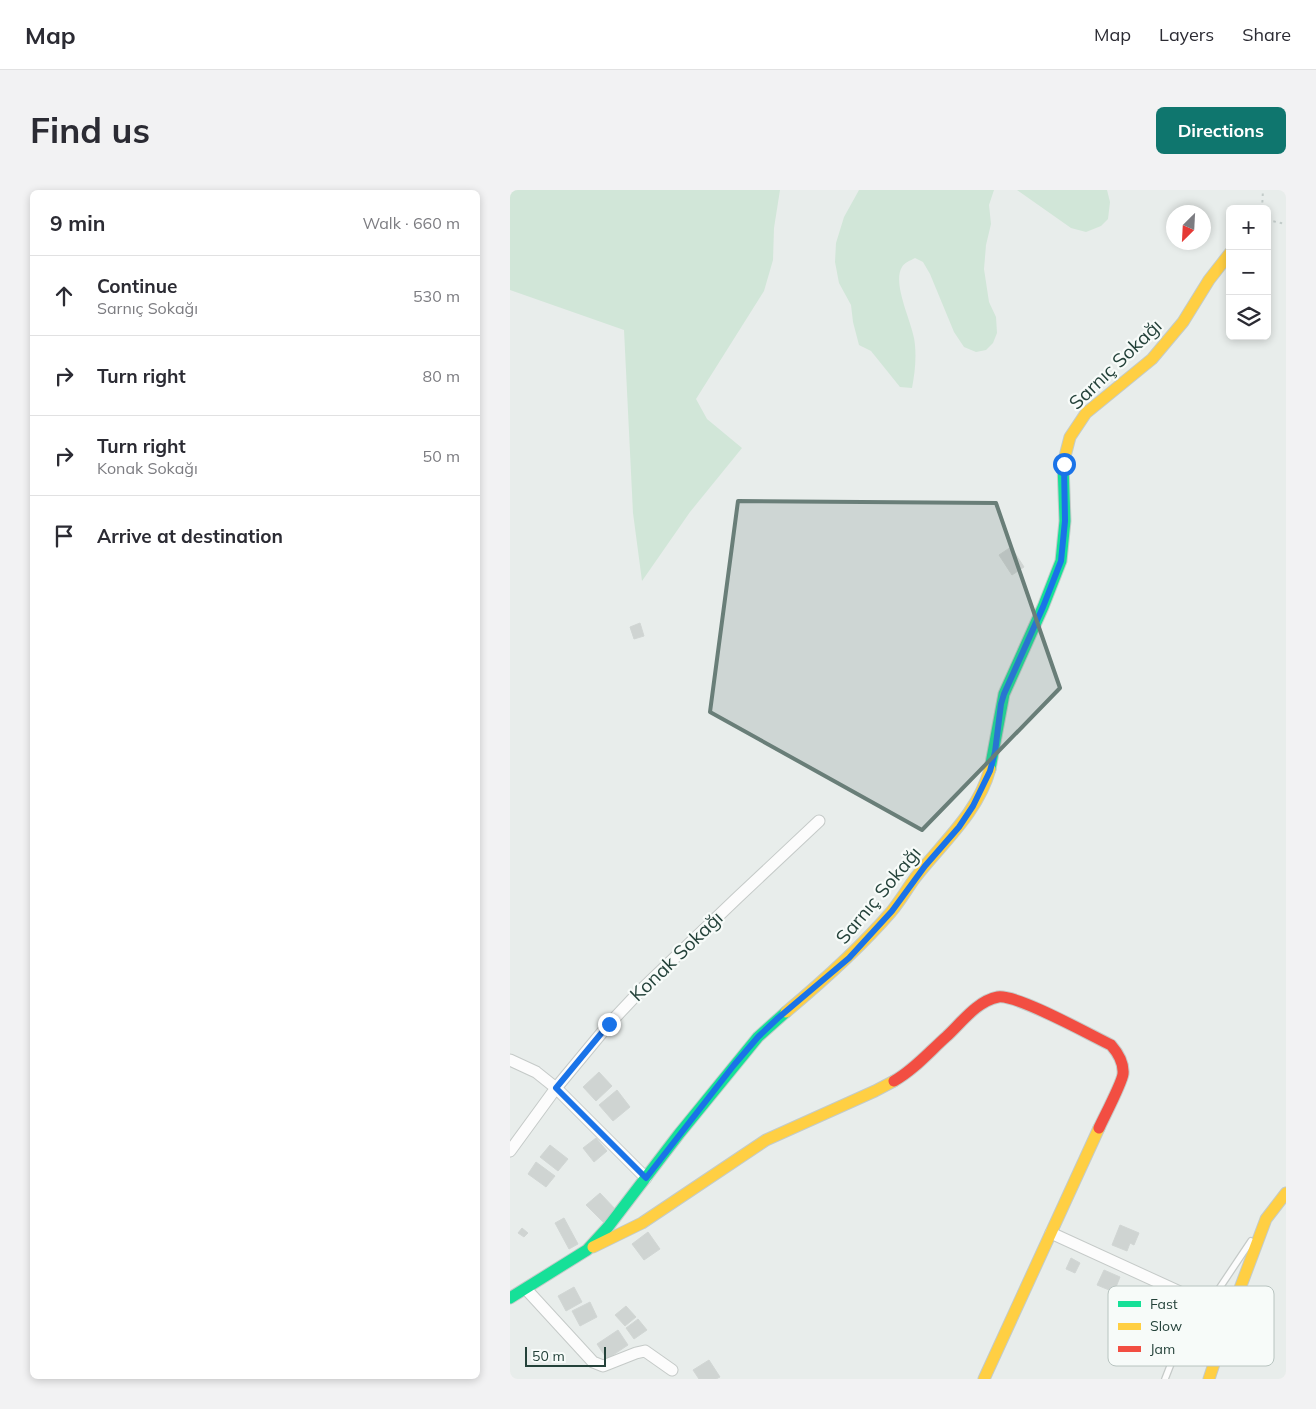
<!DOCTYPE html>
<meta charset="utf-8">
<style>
body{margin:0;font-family:Mulish,sans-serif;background:#f2f2f3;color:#2b2b33}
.controls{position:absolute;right:15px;top:15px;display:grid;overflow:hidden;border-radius:8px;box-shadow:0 2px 8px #0003}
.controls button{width:45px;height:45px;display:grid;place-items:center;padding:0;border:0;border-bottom:1px solid #e1e1e2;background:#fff;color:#2b2b33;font:25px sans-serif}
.compass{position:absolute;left:656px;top:15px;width:45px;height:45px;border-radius:50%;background:#fff;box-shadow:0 2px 8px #0003;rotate:204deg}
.scale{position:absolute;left:15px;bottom:12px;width:81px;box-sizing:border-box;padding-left:5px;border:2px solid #24423a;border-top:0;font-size:14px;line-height:18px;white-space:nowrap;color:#24423a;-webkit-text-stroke:4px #f7fbf9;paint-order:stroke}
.stop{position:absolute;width:15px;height:15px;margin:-11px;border:4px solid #1a73e8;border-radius:50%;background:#fff}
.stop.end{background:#1a73e8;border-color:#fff;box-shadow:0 1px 5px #0008}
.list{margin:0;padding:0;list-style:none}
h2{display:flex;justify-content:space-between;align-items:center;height:65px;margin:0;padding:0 20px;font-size:21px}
h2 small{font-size:16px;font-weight:400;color:#7c7c81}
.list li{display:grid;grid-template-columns:32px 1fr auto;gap:15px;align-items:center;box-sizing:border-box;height:80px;padding:0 20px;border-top:1px solid #e1e1e2}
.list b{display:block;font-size:19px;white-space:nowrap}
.list p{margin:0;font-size:16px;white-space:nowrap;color:#7c7c81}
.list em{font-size:16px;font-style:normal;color:#7c7c81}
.icon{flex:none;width:28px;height:28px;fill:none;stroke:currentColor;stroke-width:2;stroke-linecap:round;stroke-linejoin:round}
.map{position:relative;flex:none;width:776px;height:1189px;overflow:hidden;border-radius:8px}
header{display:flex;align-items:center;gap:30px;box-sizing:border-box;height:70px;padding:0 25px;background:#fff;border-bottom:1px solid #e1e1e2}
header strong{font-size:24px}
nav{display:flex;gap:28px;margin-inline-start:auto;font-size:18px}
.intro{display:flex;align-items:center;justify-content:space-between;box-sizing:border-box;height:120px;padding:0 30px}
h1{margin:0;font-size:35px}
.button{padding:12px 22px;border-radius:8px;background:#0f766e;color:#fff;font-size:18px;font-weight:700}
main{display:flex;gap:30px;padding:0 30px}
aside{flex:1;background:#fff;border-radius:8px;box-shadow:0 2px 8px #0003}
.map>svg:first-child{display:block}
</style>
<header>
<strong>Map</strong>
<nav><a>Map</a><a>Layers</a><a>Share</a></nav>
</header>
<div class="intro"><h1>Find us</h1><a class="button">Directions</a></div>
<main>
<aside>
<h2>9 min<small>Walk · 660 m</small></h2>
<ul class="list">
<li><svg class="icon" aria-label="ahead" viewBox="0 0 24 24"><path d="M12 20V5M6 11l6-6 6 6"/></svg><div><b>Continue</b><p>Sarnıç Sokağı</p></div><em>530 m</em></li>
<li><svg class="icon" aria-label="right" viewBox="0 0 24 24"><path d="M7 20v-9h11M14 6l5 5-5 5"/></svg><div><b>Turn right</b></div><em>80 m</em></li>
<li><svg class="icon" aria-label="right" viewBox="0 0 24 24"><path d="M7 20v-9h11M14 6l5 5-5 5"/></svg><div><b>Turn right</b><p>Konak Sokağı</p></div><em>50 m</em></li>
<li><svg class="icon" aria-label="arrive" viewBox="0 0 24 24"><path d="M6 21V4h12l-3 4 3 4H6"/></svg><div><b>Arrive at destination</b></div></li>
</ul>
</aside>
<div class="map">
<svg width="776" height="1189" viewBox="0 0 776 1189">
<rect width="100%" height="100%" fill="#e8edeb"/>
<path fill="#d1e6d8" d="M 0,0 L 270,0 L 264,38 L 263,70 L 254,101 L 186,209 L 197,229 L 232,258 L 180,322 L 132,391 L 123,323 L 114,140 L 0,100 Z
M 349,0 L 484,0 L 479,15 L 481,34 L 476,55 L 474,79 L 479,112 L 486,127 L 487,143 L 483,153 L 476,160 L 466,162 L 454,157 L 444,142 L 420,84 L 413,72 L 405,68 C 400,71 395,72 392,77 C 382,93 401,130 404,148 C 407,164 405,183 402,198 L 390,197 L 361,161 L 349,155 L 343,132 L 341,115 L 329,93 L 325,72 L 326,53 L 334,27 Z
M 507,0 L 597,0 L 600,12 L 598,29 L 591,36 L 576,42 L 561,38 Z"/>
<path fill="#cfd4d2" stroke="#d1d6d4" d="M 501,357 L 514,377 L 502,385 L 489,365 Z
M 130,433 L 134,446 L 124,449 L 120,437 Z
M 89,882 L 102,896 L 86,911 L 73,897 Z
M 107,900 L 120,917 L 103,931 L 89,915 Z
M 86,948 L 97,961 L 84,972 L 73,958 Z
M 40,955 L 58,969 L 48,981 L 30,967 Z
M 26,972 L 45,986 L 36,997 L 18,984 Z
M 90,1003 L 107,1021 L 94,1033 L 76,1015 Z
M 54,1028 L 68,1054 L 59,1059 L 45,1033 Z
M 610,1035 L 629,1043 L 624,1055 L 620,1053 L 617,1061 L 602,1055 Z
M 12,1038 L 18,1043 L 14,1047 L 8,1043 Z
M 138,1042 L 150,1059 L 134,1070 L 122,1054 Z
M 561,1068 L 570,1073 L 565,1083 L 556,1079 Z
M 594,1080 L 610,1087 L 604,1102 L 587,1095 Z
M 64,1097 L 72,1112 L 56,1121 L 48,1106 Z
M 80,1112 L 87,1127 L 70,1136 L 62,1121 Z
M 116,1116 L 126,1127 L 115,1136 L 105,1125 Z
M 128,1129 L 137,1140 L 124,1149 L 116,1138 Z
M 108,1140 L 118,1155 L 97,1169 L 87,1154 Z
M 199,1170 L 210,1187 L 206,1189 L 189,1189 L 183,1180 Z"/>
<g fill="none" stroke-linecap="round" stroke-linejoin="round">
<g stroke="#c5cac8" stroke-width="8">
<path id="lane" d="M 655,1189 L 664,1166 L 741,1051"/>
</g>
<g stroke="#c5cac8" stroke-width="13">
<path id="street" d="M 0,870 L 26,882 L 46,898 L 136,988
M 0,961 L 46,898 L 99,834 L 130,801 L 226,709 L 309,631
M 541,1043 L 720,1125
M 16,1099 L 83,1172 L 93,1176 L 126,1163 L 135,1161 L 162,1180"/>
</g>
<g stroke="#c3cbc8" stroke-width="13">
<path id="fast" d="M 480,579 L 494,504 L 533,417 L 551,371 L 555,331 L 553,274
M 0,1108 L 77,1060 L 98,1037 L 169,944 L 248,847 L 276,822"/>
</g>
<g stroke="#c3cbc8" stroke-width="13">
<path id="slow" d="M 553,274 L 560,247 L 576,223 L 642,169 L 673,132 L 699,90 L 720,63
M 276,822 C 313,791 349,759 381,722 C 390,711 397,699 405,688 C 432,653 468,623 480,579
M 83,1057 L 132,1033 L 256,950 L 365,901 L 384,891
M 474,1189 L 589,938
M 699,1189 L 720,1125 L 756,1029 L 776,1003"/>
</g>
<g stroke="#c3cbc8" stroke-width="13">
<path id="jam" d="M 384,891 C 404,880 420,861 437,846 C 452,832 467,811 488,807 C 507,804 580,845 601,855 C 608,863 614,873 613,884 C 612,893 594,927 589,938"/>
</g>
<path stroke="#c3ccca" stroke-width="2" stroke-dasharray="2.5 4" stroke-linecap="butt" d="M 752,19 L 753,0
M 757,30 L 776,34"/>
<use href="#lane" stroke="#fcfcfc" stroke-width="5.5"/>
<use href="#street" stroke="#fcfcfc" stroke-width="11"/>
<use href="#fast" stroke="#16e098" stroke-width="11"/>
<use href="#slow" stroke="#ffcf43" stroke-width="11"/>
<use href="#jam" stroke="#f24e42" stroke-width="11"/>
</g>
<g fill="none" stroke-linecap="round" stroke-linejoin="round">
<path stroke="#1a73e8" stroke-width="6" d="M 99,834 L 46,898 L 136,988 L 224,875 L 248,847 L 268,828 L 339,768 L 382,721 L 415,676 L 449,637 L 463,616 L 480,581 L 485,562 L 491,514 L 494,504 L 533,417 L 551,371 L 555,331 L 554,274"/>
</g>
<path fill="#697e78" fill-opacity="0.2" stroke="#697e78" stroke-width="4" stroke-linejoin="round" d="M 228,311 L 486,313 L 550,498 L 412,640 L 200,522 Z"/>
<g text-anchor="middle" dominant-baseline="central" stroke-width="4.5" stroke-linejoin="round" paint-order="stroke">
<g font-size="19" fill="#24423a" stroke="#f7fbf9">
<text transform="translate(605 174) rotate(-44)">Sarnıç Sokağı</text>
<text transform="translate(368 705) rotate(-50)">Sarnıç Sokağı</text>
<text transform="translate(166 766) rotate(-44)">Konak Sokağı</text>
</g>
</g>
<rect x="598" y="1096" width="166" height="80" rx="8" fill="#f7fbf9" stroke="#b8c4c0" stroke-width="1"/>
<rect x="608" y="1111" width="23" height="6" fill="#16e098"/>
<rect x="608" y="1133" width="23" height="7" fill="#ffcf43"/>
<rect x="608" y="1156" width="23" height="6" fill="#f24e42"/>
<g font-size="14" fill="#24423a">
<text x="640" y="1119">Fast</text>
<text x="640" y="1141">Slow</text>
<text x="640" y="1164">Jam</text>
</g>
</svg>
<div class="controls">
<button>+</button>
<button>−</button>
<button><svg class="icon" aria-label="layers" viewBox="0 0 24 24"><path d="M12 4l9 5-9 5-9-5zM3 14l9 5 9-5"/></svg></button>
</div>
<svg class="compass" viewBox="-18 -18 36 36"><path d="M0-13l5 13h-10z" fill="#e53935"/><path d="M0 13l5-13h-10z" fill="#7c7c81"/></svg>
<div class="scale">50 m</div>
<div class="stop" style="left:554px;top:274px"></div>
<div class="stop end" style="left:99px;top:834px"></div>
</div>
</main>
